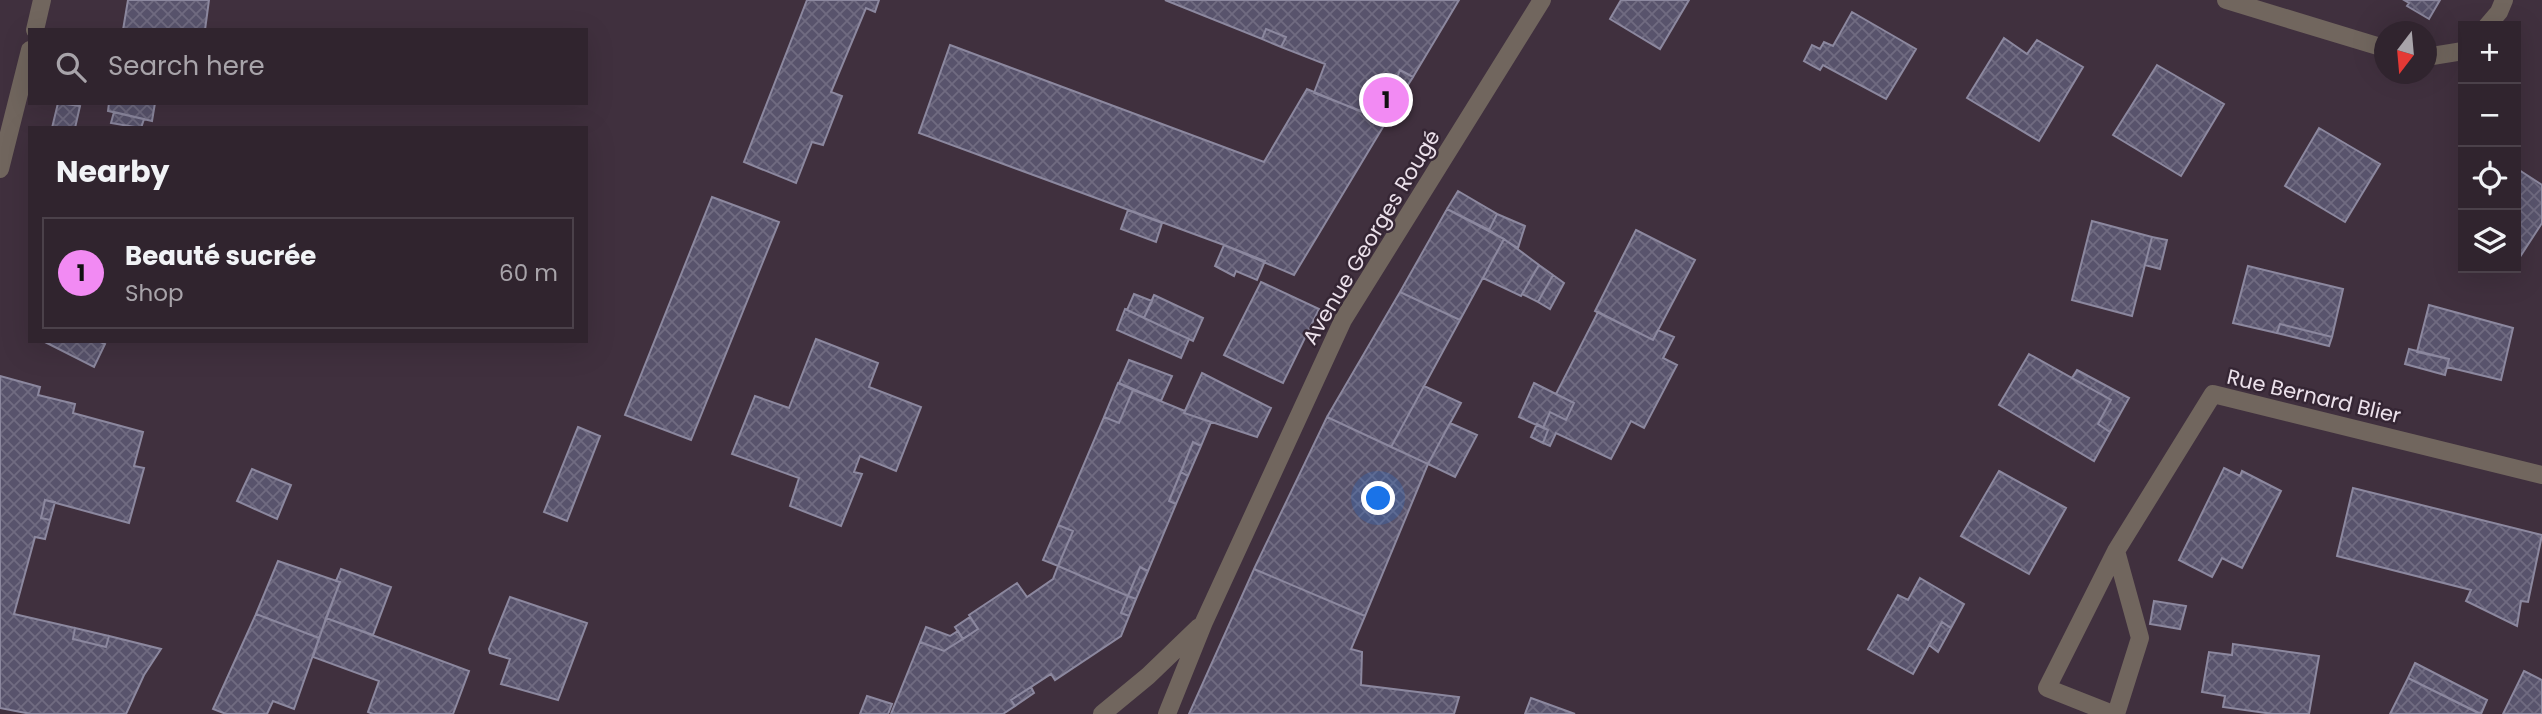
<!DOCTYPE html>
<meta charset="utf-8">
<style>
body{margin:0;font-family:Poppins,sans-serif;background:#3c303a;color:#f1f3f6}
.controls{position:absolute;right:21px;top:21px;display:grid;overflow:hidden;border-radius:0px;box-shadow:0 7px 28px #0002}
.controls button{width:63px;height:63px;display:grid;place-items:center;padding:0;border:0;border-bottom:2px solid #4b414a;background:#30242e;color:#f1f3f6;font:35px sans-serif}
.compass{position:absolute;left:2374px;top:21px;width:63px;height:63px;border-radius:50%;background:#30242e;box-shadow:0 7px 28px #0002;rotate:196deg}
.you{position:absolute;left:1379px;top:499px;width:24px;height:24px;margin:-18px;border:5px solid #fff;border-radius:50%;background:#1a73e8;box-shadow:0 0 0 10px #1a73e833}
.badge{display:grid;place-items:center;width:46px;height:46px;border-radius:50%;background:#f28af3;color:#111;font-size:23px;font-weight:700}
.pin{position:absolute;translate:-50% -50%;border:4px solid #fff;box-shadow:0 2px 7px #0006}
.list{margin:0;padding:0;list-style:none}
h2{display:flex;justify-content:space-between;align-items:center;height:91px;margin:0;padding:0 28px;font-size:30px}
h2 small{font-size:23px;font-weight:400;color:#a8a4aa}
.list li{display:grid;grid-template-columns:46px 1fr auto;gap:21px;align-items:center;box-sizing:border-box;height:112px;margin:0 14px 14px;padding:0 14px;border:2px solid #4b414a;border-radius:0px}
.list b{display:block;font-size:26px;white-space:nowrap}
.list p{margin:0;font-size:23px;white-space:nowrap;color:#a8a4aa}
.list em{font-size:23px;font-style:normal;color:#a8a4aa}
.icon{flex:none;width:38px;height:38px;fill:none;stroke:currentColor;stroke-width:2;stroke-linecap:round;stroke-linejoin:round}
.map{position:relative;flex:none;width:2542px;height:714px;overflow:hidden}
.search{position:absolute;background:#30242e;box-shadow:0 7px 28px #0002;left:28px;top:28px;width:560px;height:77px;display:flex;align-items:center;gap:18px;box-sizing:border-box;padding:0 24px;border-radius:0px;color:#a8a4aa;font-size:26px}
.panel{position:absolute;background:#30242e;box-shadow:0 7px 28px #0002;left:28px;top:126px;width:560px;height:217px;border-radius:0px}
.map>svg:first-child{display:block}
</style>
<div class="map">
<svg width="2542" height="714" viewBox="0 0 2542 714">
<defs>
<pattern id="building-cross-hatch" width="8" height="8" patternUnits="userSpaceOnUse" patternTransform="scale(1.75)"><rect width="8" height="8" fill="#58536c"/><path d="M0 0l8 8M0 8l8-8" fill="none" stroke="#706b81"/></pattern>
</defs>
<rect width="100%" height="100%" fill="#40303e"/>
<path fill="url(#building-cross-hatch)" stroke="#8c889f" stroke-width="2" d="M 128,0 L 209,0 L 205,30 L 123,30 Z
M 807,0 L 879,0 L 875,12 L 866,8 L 831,92 L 842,96 L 823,145 L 812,142 L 796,183 L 744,162 Z
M 1165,0 L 1459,0 L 1413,77 L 1400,70 L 1392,91 L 1378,85 L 1371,106 L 1364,103 L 1361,111 L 1314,93 L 1325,64 L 1281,47 L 1286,37 L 1266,29 L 1262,39 Z
M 1621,0 L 1689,0 L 1660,49 L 1610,19 Z
M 2404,0 L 2440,0 L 2429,19 L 2407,6 L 2409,3 Z
M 1852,12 L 1916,49 L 1886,99 L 1823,65 L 1820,70 L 1804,61 L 1812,45 L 1820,49 L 1824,42 L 1833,46 Z
M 1266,29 L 1286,37 L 1281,47 L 1262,39 Z
M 2004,38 L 2027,54 L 2037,40 L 2083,67 L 2039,141 L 1967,98 Z
M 950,45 L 1264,162 L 1307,89 L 1386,122 L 1294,275 L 1224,245 L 919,133 Z
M 2157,65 L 2224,104 L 2181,176 L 2113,135 Z
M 1400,70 L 1413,77 L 1402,94 L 1392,91 Z
M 1378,85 L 1402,94 L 1391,114 L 1371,106 Z
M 58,103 L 80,106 L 75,128 L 52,128 Z
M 109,103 L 155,103 L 152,121 L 108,111 Z
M 114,112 L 144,119 L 141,128 L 111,123 Z
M 2319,128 L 2380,164 L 2345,222 L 2285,186 Z
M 2516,168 L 2542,185 L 2542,223 L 2516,263 Z
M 1458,191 L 1497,214 L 1489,230 L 1447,209 Z
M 712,197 L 779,222 L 691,440 L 625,415 Z
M 1447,209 L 1504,239 L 1460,320 L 1400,292 Z
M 1128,210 L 1162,223 L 1156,242 L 1121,229 Z
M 1497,214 L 1525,226 L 1518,248 L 1489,230 Z
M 2092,221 L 2152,237 L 2132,316 L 2072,300 Z
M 1636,230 L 1695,260 L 1653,340 L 1595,311 Z
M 2152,237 L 2167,240 L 2160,269 L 2145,265 Z
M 1504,239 L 1539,265 L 1521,296 L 1483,278 Z
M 1224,245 L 1265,261 L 1257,280 L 1236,271 L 1234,276 L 1215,266 Z
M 1539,265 L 1553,275 L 1538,302 L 1522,294 Z
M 2248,266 L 2343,289 L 2332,337 L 2280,324 L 2277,333 L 2233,323 Z
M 1553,275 L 1564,283 L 1550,309 L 1538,302 Z
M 1261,282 L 1319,309 L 1283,383 L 1224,355 Z
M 1400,292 L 1460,320 L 1391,447 L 1327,417 Z
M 1134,294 L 1152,301 L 1144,318 L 1127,310 Z
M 1154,295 L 1203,318 L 1193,341 L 1144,318 Z
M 2429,305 L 2513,328 L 2501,380 L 2447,367 L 2449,359 L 2417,352 Z
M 1125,309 L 1189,339 L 1181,358 L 1117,330 Z
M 1598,312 L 1653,340 L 1658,330 L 1674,337 L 1663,358 L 1677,365 L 1644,428 L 1631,421 L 1611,459 L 1556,433 L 1550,446 L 1543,443 L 1548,430 L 1543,428 L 1550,412 L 1566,420 L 1574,403 L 1556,394 Z
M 2280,324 L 2332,337 L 2329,346 L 2277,333 Z
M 816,339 L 878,363 L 869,387 L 921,407 L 896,471 L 860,456 L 854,472 L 862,474 L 841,526 L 790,506 L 799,478 L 732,454 L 755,396 L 789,408 Z
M 43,341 L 98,341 L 105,344 L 94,367 Z
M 2409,349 L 2449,359 L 2445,375 L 2405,364 Z
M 2029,354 L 2111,400 L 2098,424 L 2110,432 L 2094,461 L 1999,405 Z
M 1129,360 L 1172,376 L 1161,401 L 1119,383 Z
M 2077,370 L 2129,398 L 2110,432 L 2098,424 L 2111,400 L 2072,378 Z
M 1202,373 L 1271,408 L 1257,437 L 1184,413 Z
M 0,376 L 40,387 L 38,395 L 75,404 L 73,413 L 143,432 L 134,466 L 144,468 L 129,523 L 45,500 L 41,518 L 50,520 L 45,539 L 35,537 L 14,614 L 75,628 L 73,639 L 106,647 L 109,636 L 161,649 L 144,675 L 126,714 L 31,714 L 0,708 Z
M 1118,383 L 1133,390 L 1119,423 L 1104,417 Z
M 1534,383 L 1574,403 L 1566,420 L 1550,412 L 1543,428 L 1519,417 Z
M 1424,386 L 1461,403 L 1428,464 L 1391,447 Z
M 1133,390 L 1185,411 L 1184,413 L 1211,422 L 1201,446 L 1193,442 L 1169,501 L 1176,504 L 1148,571 L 1140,567 L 1128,596 L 1058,566 L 1073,531 L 1058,525 L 1104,417 L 1119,423 Z
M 1327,417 L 1428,464 L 1365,616 L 1254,569 Z
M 1450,423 L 1477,435 L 1455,477 L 1428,464 Z
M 1537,424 L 1548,430 L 1543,443 L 1531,437 Z
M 578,427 L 600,436 L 567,521 L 544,512 Z
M 1193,442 L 1201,446 L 1188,476 L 1181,472 Z
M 2224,468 L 2240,476 L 2242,471 L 2281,491 L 2242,568 L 2222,558 L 2212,577 L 2179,560 Z
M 252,469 L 291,485 L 277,519 L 237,501 Z
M 1999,471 L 2066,508 L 2029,574 L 1961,536 Z
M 1181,472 L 1188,476 L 1176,504 L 1169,501 Z
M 2353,488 L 2542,535 L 2528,602 L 2521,601 L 2517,626 L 2466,601 L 2471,590 L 2337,556 Z
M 45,500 L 55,502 L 50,520 L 41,518 Z
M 1058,525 L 1073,531 L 1058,566 L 1043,560 Z
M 278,561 L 340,582 L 319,638 L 256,614 Z
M 1058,566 L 1128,596 L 1121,613 L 1129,616 L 1121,636 L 1055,680 L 1051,674 L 1011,700 L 1015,706 L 1003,714 L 891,714 L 920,642 L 944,651 L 978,629 L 969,615 L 1017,583 L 1027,597 L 1053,579 Z
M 1140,567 L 1148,571 L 1136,599 L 1128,596 Z
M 341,569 L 391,587 L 373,635 L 326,618 L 340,582 L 336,581 Z
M 1254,569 L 1365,616 L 1351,649 L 1362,652 L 1361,685 L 1459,697 L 1454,714 L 1189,714 Z
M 1920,578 L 1964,604 L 1951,628 L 1942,622 L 1913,674 L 1868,649 L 1898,595 L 1908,600 Z
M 1128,596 L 1136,599 L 1129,616 L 1121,613 Z
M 510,597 L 587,623 L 558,700 L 501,684 L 510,659 L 490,653 L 489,649 Z
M 2154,601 L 2186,606 L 2180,629 L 2150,624 Z
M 256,614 L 319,638 L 294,709 L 273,701 L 267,714 L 226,714 L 213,709 Z
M 970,617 L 978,629 L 963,639 L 955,627 Z
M 326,618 L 469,671 L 453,714 L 373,714 L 368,712 L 379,681 L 313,657 Z
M 1942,622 L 1951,628 L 1938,652 L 1929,645 Z
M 926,627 L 950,636 L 958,631 L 963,639 L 944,651 L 920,642 Z
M 75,628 L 109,636 L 106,647 L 73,639 Z
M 2233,644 L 2319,656 L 2309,714 L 2273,714 L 2223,707 L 2225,696 L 2202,692 L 2209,652 L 2232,655 Z
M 2415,663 L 2487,700 L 2481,714 L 2408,678 Z
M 2524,671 L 2542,680 L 2542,714 L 2503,714 Z
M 2408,678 L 2480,714 L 2390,714 Z
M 1031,687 L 1034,693 L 1015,706 L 1011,700 Z
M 867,696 L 892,704 L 888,714 L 860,714 Z
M 1531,698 L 1575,714 L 1525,714 Z"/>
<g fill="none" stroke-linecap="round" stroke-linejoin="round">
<path stroke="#71665e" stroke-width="18" d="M 2226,0 L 2384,48
M 2487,26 L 2499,12 L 2504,0
M 35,30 L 42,0
M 2426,57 L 2463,51
M 0,169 L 30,50
M 2116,551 L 2140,638 L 2116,714
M 2113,714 L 2047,688 L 2116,551 L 2213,394 L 2542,475"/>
<path stroke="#71665e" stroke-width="18" d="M 1102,714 L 1148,676 L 1199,627
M 1167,714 L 1204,622 L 1343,320 L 1542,0"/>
</g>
<g text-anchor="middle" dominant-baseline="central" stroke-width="5" stroke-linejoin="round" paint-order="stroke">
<g font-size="21" fill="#ece1eb" stroke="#352634">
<text transform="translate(1371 237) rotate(-59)">Avenue Georges Rougé</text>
<text transform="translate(2314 396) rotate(13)">Rue Bernard Blier</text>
</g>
</g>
</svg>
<div class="controls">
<button>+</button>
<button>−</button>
<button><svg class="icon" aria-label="locate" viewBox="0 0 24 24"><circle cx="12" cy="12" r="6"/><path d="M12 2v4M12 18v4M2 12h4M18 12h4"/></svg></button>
<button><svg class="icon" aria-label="layers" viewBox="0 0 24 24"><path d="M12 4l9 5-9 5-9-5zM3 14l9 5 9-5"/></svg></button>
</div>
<svg class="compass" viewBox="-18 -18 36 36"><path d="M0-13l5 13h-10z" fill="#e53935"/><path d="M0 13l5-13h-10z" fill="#a8a4aa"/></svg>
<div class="you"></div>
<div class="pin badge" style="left:1386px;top:100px">1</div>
<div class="search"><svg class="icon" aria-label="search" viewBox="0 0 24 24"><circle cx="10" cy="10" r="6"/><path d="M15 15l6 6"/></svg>Search here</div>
<section class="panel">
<h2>Nearby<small></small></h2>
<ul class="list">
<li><span class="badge">1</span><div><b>Beauté sucrée</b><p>Shop</p></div><em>60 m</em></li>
</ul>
</section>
</div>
